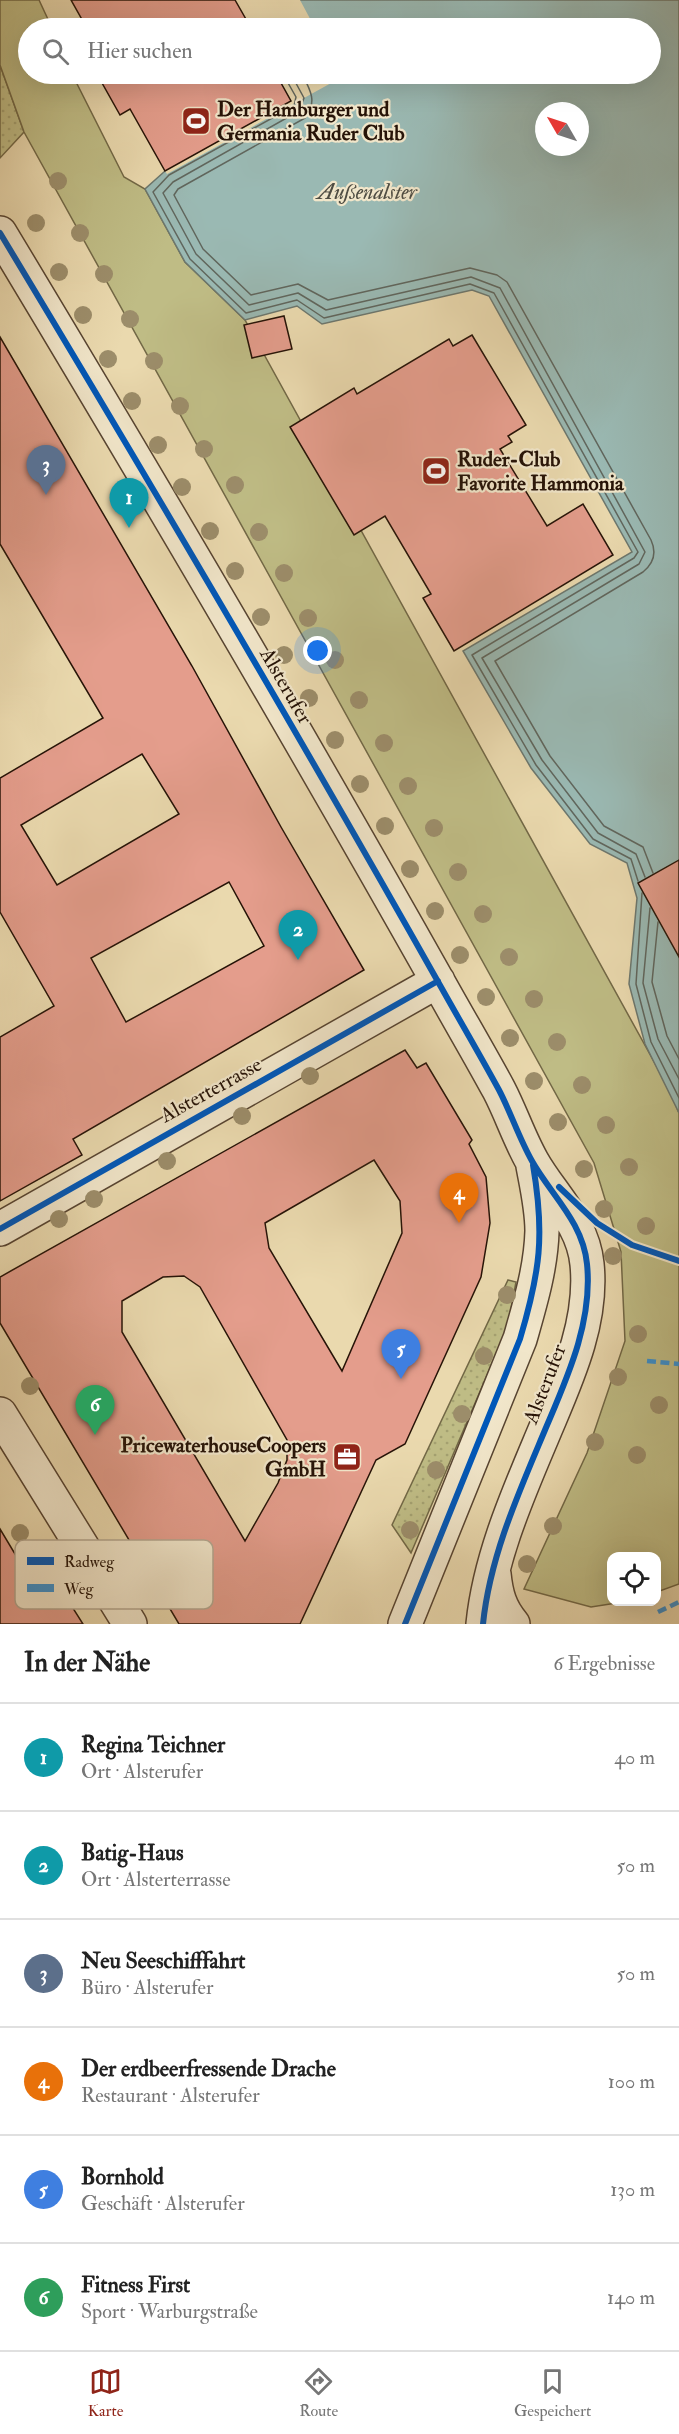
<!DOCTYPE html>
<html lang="de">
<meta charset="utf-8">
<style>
body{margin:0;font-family:"IM FELL Double Pica",serif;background:#f6f6f6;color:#222}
.controls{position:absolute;right:18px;bottom:18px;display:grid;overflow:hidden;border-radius:12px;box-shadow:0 6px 24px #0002}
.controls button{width:54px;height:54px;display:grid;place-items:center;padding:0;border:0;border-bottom:2px solid #e0e0e0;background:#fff;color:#222;font:30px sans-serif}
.compass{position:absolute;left:535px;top:102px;width:54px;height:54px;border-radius:50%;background:#fff;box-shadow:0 6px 24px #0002;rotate:309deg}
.you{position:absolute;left:318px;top:651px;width:21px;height:21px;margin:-15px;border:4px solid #fff;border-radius:50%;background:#1a73e8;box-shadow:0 0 0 9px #1a73e833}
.badge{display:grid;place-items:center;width:39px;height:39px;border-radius:50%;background:#8f2418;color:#fff;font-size:20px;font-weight:700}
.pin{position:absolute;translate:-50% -50px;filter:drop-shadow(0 2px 3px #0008)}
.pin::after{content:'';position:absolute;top:32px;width:21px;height:18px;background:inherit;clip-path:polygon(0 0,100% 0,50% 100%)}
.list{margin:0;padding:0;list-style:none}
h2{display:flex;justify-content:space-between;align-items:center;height:78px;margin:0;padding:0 24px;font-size:26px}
h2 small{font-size:20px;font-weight:400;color:#767676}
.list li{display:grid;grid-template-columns:39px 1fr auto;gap:18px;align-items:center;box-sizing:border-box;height:108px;padding:0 24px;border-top:2px solid #e0e0e0}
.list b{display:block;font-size:22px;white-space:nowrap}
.list p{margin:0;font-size:20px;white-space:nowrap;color:#767676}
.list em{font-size:20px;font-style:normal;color:#767676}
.icon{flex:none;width:33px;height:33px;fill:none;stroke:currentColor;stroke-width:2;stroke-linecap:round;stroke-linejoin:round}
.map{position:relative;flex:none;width:679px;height:1624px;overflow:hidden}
.search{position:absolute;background:#fff;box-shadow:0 6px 24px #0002;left:18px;right:18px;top:18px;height:66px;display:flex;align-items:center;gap:15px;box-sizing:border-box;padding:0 21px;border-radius:33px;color:#767676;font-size:22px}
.sheet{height:726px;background:#fff}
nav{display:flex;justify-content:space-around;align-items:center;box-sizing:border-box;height:84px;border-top:2px solid #e0e0e0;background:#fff;font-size:16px;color:#767676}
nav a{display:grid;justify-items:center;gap:3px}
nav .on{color:#8f2418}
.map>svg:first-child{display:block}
</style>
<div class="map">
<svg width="679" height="1624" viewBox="0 0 679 1624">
<defs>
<pattern id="grass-dots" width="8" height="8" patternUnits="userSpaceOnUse" patternTransform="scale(1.5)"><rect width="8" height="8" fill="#bfbc85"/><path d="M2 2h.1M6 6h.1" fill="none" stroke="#a4a171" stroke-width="1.8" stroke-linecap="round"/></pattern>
</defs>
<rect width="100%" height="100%" fill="#ead9ae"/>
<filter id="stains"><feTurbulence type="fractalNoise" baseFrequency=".00333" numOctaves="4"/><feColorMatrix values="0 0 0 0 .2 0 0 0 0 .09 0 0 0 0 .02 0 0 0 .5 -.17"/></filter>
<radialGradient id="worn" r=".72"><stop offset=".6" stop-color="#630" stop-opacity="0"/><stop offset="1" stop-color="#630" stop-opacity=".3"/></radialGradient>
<path fill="url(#grass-dots)" stroke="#726846" stroke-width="1.5" d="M 0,65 L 24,132 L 0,158 Z
M 508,1280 L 516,1282 L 508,1326 L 411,1553 L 392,1525 Z"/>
<path fill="#bfbc85" stroke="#726846" stroke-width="1.5" d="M 0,0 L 39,0 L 52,28 L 28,28 L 28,74 L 72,74 L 124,177 L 145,189 L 185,262 L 245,320 L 668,1087 L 679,1113 L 679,1584 L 657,1592 L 656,1556 L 612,1556 L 612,1602 L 623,1602 L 591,1607 L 524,1589 L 587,1453 L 625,1341 L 621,1252 L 594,1163 L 24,132 L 0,65 Z"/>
<path fill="#9ab9b3" stroke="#6c776e" stroke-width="1.5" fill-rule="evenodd" d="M 235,0 L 679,0 L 679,1113 L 645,1044 L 629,984 L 637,898 L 627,863 L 590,844 L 531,768 L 463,651 L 632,552 L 489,296 L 472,290 L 322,324 L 297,306 L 245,320 L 185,262 L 145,189 L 165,171 L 291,101 L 276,74 L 650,74 L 650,28 L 251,28 ZM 544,111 L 580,111 L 580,147 L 544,147 Z"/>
<path fill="#ead9ae" d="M 235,0 L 300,0 L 315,28 L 251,28 Z
M 276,74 L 340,74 L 342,77 L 167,174 L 165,171 L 291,101 Z"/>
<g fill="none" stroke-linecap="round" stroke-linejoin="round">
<path stroke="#60665d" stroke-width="1.5" d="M 283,74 L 296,97 L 294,106 L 169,175 L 153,192 L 190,259 L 246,313 L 297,300 L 324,318 L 470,284 L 494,293 L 638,552 L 634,558 L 472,655 L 536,765 L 593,839 L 631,859 L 638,881
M 291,74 L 304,98 L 299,111 L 173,182 L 163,193 L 196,254 L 249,305 L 298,293 L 326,310 L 471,277 L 500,288 L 645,552 L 639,564 L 482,658 L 542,760 L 598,833 L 636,854 L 645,877
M 302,74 C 310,89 318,102 305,118 L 178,189 L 174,195 L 203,249 L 251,295 L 298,284 L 328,300 L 470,268 L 497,275 L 507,282 L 651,540 C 657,553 654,563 643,572 L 495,661 L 550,756 L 604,826 L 643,847 L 653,873
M 642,893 L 636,984 L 651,1042 L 679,1098
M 650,908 L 643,983 L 658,1039 L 679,1079
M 658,922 L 652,982 L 667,1036 L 679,1059"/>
</g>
<path fill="#e49d8c" stroke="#261307" stroke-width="1.5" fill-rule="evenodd" d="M 71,0 L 235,0 L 251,28 L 78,28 L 85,25 Z
M 97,74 L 276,74 L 291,101 L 165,171 L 130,109 L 120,115 Z
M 284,316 L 292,349 L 252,358 L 244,325 Z
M 472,335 L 526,425 L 508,436 L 512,442 L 500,449 L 547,526 L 583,504 L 613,555 L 454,651 L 423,598 L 431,594 L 385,516 L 354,535 L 290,427 L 354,388 L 357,394 L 449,339 L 453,346 Z
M 0,337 L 192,666 L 281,827 L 364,970 L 73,1139 L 82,1155 L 0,1201 L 0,1037 L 54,1006 L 0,912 L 0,778 L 103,718 L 0,544 ZM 142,754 L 179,814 L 57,885 L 21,825 ZM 229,882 L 264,946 L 126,1022 L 91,958 Z
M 679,860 L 679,957 L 638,883 Z
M 405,1050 L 417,1068 L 426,1063 L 472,1140 L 469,1144 L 486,1177 L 490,1223 L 481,1277 L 405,1444 L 376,1460 L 300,1624 L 179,1624 L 0,1323 L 0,1277 ZM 374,1160 L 400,1201 L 402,1233 L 342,1371 L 269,1248 L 265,1223 ZM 184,1276 L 200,1287 L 287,1440 L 287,1460 L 278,1483 L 245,1541 L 122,1332 L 122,1301 L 163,1277 Z
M 0,1529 L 27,1574 L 45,1564 L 83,1624 L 0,1624 Z"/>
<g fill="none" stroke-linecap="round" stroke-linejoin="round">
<g stroke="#574431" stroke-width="36">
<path id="street" d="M 0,233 C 150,482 298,733 441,987 C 460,1021 480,1055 499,1090 C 511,1113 519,1138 532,1161 C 551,1195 583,1222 587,1264 C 593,1322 567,1378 545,1430 C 519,1492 490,1556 483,1624
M 0,1229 L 438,981
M 0,1414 L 130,1624
M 494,1574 C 496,1594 500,1609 513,1624
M 405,1624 L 520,1339 C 530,1304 541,1268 542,1231 C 542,1209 537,1187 533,1166"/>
</g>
<use href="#street" stroke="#f1e6ca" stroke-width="33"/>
<path stroke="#3b92d1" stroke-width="4.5" stroke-dasharray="9 4.5" stroke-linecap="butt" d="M 647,1361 L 679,1364
M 658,1612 L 679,1602"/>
<g stroke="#f1e6ca" stroke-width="10">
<path id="cycleway" d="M 0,233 C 150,482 298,733 441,987 C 460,1021 480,1055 499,1090 C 511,1113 519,1138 532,1161 C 551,1195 583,1222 587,1264 C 593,1322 567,1378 545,1430 C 519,1492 490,1556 483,1624
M 559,1187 L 597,1223 L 632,1245 L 679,1261
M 0,1229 L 438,981
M 405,1624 L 520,1339 C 540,1272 545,1235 533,1165"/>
</g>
<use href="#cycleway" stroke="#0057b8" stroke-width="6"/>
</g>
<g fill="#9c8d6a">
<circle cx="58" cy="181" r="9"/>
<circle cx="36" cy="223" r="9"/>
<circle cx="80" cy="233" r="9"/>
<circle cx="59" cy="272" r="9"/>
<circle cx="104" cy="274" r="9"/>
<circle cx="83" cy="315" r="9"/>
<circle cx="130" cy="319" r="9"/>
<circle cx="108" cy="359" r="9"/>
<circle cx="154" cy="361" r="9"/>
<circle cx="132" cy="401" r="9"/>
<circle cx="180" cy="406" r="9"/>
<circle cx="158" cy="445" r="9"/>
<circle cx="204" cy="449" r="9"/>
<circle cx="235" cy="485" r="9"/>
<circle cx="182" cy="487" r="9"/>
<circle cx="210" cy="531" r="9"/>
<circle cx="259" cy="532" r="9"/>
<circle cx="235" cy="571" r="9"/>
<circle cx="284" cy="573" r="9"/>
<circle cx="261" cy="617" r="9"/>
<circle cx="308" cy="618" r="9"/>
<circle cx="284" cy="655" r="9"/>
<circle cx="335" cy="660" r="9"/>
<circle cx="309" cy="698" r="9"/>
<circle cx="359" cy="700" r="9"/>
<circle cx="335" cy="740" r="9"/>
<circle cx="384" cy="743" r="9"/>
<circle cx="360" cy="784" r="9"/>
<circle cx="408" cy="786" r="9"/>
<circle cx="385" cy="826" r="9"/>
<circle cx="434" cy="828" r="9"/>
<circle cx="410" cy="869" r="9"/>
<circle cx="458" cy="872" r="9"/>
<circle cx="435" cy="911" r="9"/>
<circle cx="483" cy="914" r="9"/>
<circle cx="460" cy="955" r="9"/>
<circle cx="509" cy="957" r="9"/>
<circle cx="486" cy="997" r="9"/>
<circle cx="534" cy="999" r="9"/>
<circle cx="510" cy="1038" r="9"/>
<circle cx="557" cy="1042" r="9"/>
<circle cx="310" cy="1076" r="9"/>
<circle cx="534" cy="1081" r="9"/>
<circle cx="582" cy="1085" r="9"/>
<circle cx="242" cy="1116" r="9"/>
<circle cx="558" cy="1122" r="9"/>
<circle cx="606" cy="1125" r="9"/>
<circle cx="167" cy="1161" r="9"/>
<circle cx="629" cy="1167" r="9"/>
<circle cx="584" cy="1169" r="9"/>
<circle cx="94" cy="1199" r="9"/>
<circle cx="604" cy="1209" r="9"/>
<circle cx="59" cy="1219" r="9"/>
<circle cx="646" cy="1226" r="9"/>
<circle cx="613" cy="1256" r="9"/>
<circle cx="507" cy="1295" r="9"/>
<circle cx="638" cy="1334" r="9"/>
<circle cx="484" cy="1356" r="9"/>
<circle cx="618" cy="1377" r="9"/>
<circle cx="30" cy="1386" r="9"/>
<circle cx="659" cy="1405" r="9"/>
<circle cx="462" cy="1414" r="9"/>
<circle cx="595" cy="1442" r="9"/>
<circle cx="637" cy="1455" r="9"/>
<circle cx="436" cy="1470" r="9"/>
<circle cx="553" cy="1526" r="9"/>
<circle cx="410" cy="1530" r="9"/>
<circle cx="20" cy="1533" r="9"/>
<circle cx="527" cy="1564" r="9"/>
</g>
<defs>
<g id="stadium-square" transform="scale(1.5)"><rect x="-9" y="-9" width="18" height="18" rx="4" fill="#8f2418" stroke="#f1e6ca"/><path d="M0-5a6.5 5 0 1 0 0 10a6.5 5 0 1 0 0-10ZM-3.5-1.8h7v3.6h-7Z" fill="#fff"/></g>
<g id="office-square" transform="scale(1.5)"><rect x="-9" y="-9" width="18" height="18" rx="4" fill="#8f2418" stroke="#f1e6ca"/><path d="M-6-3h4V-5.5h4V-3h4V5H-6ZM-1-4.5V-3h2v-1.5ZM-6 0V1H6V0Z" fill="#fff"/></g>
</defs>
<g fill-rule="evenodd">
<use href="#stadium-square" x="196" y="121"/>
<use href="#stadium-square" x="436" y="471"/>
<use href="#office-square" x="347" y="1457"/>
</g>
<g text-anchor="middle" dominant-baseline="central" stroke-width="4.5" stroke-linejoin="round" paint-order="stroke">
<g font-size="21" font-weight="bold" fill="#261307" stroke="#f1e6ca" text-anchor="start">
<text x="217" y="109">Der Hamburger und<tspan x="217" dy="24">Germania Ruder Club</tspan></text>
<text x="457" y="459">Ruder-Club<tspan x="457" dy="24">Favorite Hammonia</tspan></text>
<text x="326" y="1445" text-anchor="end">PricewaterhouseCoopers<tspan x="326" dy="24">GmbH</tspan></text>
</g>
<g font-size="21" fill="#261307" stroke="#f1e6ca">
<text transform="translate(286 686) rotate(60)">Alsterufer</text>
<text transform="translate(211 1090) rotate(-29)">Alsterterrasse</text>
<text transform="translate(545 1384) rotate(-69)">Alsterufer</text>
</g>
<g font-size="22" font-style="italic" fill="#4f4d43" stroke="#f1e6ca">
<text x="367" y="192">Außenalster</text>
</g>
</g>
<rect x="15" y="1540" width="198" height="69" rx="9" fill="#f1e6ca" stroke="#b4a790" stroke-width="1.5"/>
<rect x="27" y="1557" width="27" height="8" fill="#0057b8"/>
<rect x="27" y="1584" width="27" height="8" fill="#3b92d1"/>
<g font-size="16" fill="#261307">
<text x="64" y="1567">Radweg</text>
<text x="64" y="1594">Weg</text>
</g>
<rect width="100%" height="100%" filter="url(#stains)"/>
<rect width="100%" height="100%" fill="url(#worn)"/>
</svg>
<div class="controls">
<button><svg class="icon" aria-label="locate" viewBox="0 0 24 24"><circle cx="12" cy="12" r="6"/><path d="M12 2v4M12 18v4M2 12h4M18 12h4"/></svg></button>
</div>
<svg class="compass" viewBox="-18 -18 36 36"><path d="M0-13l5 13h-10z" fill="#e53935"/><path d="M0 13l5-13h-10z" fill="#767676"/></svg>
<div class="you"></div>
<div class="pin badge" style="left:129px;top:528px;background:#0f9aa8">1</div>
<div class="pin badge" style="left:298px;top:960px;background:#0f9aa8">2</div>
<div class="pin badge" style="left:46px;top:495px;background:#5c6f8a">3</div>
<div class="pin badge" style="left:459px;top:1223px;background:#e8710a">4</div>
<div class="pin badge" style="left:401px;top:1379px;background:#3f7fe0">5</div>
<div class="pin badge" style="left:95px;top:1435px;background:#2e9e5b">6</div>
<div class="search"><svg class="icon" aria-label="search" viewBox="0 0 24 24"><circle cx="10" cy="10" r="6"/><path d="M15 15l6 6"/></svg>Hier suchen</div>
</div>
<section class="sheet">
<h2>In der Nähe<small>6 Ergebnisse</small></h2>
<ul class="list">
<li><span class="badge" style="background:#0f9aa8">1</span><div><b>Regina Teichner</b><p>Ort · Alsterufer</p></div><em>40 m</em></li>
<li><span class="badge" style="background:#0f9aa8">2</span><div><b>Batig-Haus</b><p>Ort · Alsterterrasse</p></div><em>50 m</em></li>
<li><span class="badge" style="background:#5c6f8a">3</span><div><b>Neu Seeschifffahrt</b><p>Büro · Alsterufer</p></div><em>50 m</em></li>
<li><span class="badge" style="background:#e8710a">4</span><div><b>Der erdbeerfressende Drache</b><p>Restaurant · Alsterufer</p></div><em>100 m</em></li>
<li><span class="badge" style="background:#3f7fe0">5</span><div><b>Bornhold</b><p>Geschäft · Alsterufer</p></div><em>130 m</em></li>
<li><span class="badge" style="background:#2e9e5b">6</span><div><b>Fitness First</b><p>Sport · Warburgstraße</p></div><em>140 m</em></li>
</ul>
</section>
<nav>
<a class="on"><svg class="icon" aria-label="map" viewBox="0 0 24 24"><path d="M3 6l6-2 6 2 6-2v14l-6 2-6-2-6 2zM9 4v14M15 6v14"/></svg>Karte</a>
<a><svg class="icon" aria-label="directions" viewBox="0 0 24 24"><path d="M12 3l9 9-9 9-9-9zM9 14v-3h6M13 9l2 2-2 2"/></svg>Route</a>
<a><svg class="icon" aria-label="saved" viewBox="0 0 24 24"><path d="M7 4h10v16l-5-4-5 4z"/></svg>Gespeichert</a>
</nav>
